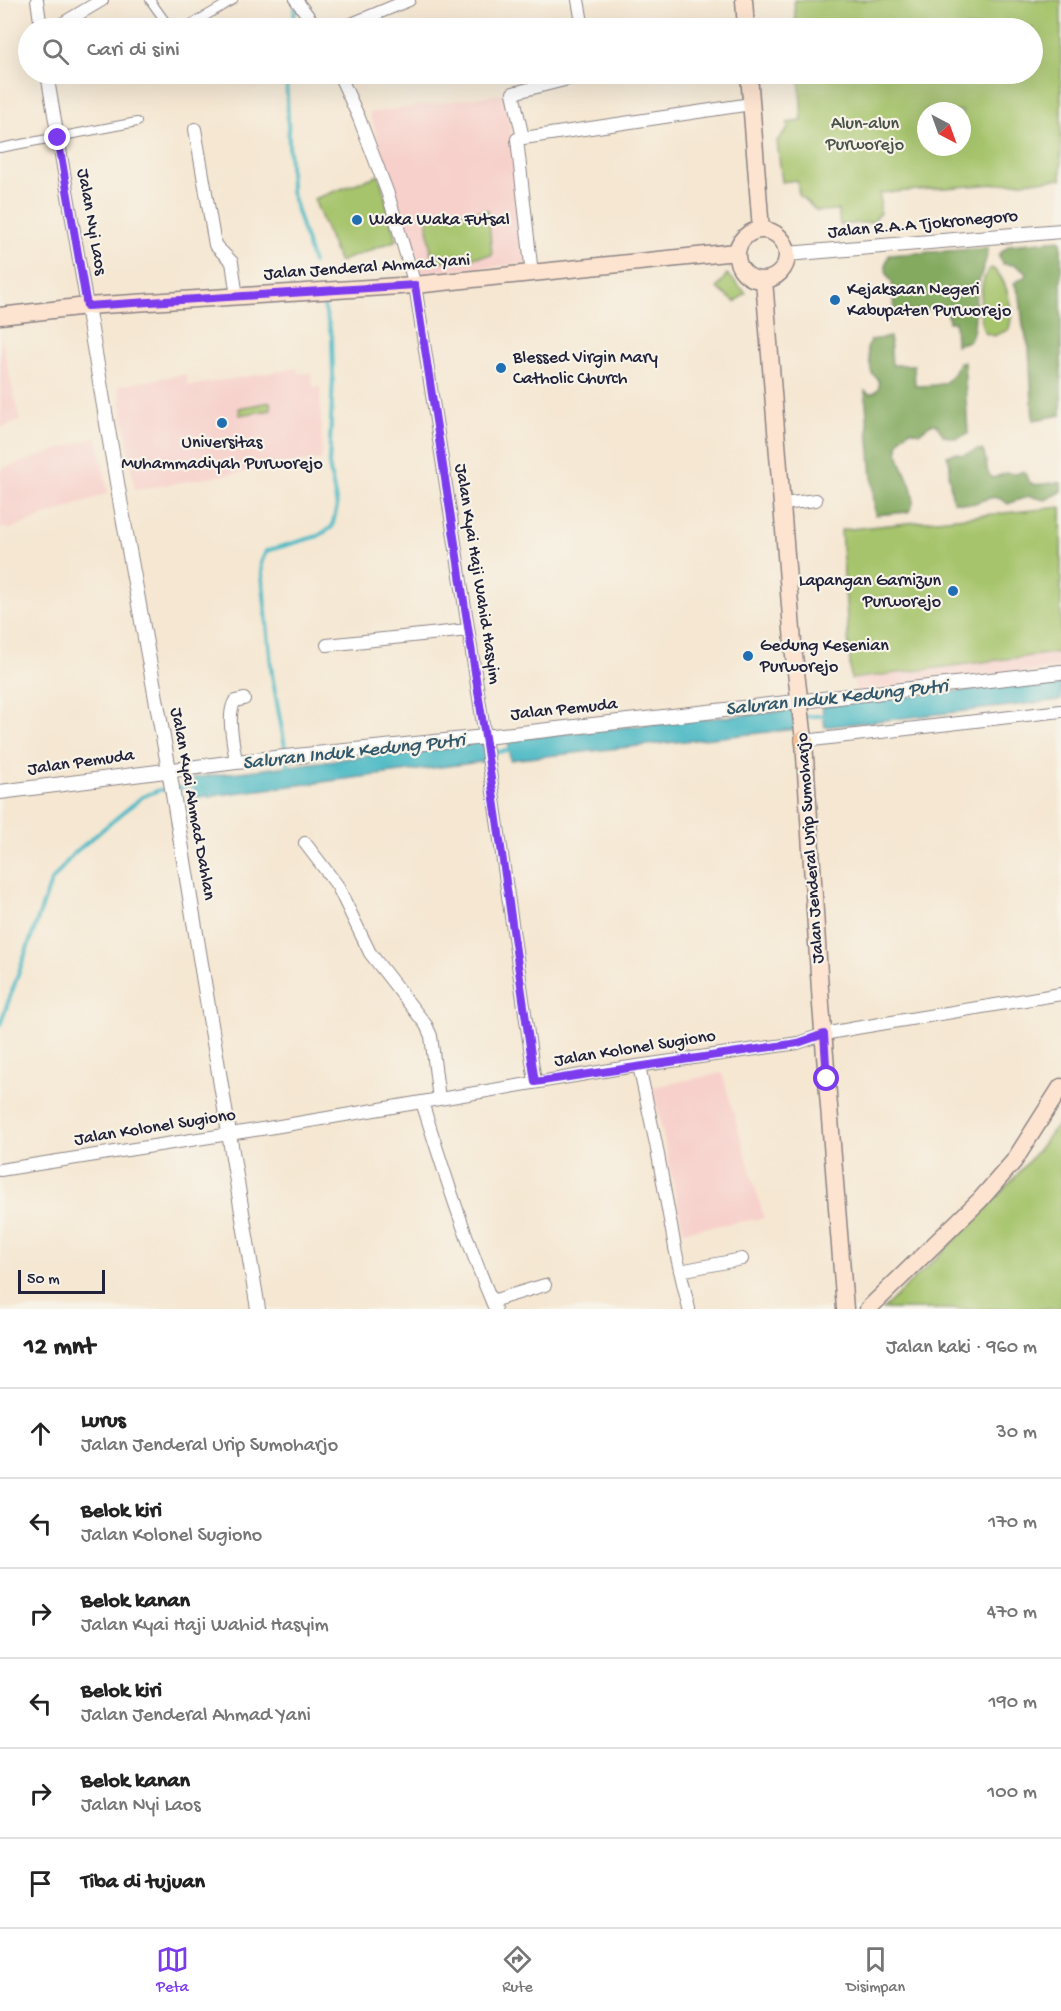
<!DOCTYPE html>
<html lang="id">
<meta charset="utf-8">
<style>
body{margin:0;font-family:"Gochi Hand",sans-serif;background:#f6f6f6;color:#222}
.compass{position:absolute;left:917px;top:102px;width:54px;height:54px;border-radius:50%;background:#fff;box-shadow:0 6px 24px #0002;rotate:139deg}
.scale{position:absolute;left:18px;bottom:15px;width:87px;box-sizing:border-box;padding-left:6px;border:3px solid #22223b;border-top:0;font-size:16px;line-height:21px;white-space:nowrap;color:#22223b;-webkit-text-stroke:4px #f7f3e8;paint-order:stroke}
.stop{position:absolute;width:18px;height:18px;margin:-14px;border:4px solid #7c3aed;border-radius:50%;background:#fff}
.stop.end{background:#7c3aed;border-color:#fff;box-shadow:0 2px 6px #0008}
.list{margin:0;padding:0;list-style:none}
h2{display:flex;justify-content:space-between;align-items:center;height:78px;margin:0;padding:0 24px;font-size:26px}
h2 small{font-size:20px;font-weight:400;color:#767676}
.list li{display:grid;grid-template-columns:39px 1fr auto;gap:18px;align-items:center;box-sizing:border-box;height:90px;padding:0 24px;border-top:2px solid #e0e0e0}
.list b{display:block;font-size:22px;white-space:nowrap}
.list p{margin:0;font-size:20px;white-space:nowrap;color:#767676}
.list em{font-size:20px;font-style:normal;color:#767676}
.icon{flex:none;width:33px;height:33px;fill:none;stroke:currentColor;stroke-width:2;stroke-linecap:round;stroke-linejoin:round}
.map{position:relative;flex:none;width:1061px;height:1309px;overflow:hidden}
.search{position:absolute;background:#fff;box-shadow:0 6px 24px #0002;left:18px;right:18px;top:18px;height:66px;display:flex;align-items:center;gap:15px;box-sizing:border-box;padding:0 21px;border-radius:33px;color:#767676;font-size:22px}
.sheet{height:618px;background:#fff}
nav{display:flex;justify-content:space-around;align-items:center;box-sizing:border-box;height:84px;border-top:2px solid #e0e0e0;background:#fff;font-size:16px;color:#767676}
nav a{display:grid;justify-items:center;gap:3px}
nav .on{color:#7c3aed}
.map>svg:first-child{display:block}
</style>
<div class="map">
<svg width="1061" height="1309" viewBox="0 0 1061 1309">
<rect width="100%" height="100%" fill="#f7f3e8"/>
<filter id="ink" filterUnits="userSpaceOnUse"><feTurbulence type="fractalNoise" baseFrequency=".0167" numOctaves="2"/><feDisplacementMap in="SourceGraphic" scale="12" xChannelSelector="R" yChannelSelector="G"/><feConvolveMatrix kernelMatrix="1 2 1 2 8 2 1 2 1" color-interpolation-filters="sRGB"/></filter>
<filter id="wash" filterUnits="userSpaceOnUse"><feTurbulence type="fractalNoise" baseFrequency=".008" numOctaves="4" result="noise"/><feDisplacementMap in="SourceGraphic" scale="24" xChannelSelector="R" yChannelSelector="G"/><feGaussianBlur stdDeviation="1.35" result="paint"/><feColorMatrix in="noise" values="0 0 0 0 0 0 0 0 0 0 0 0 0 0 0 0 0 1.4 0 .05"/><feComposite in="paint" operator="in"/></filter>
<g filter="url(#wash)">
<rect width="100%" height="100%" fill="#f5e7d2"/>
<path fill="#f7d0cb" d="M 506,93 L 527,263 L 422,274 L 369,113 Z
M 0,333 L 20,421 L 0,428 Z
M 298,368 L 298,373 L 311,373 L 313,388 L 320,387 L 322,459 L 135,490 L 118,386 L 186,374 L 188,386 Z
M 97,437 L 108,493 L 7,530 L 5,527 L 0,530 L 0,469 Z
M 1061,652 L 1061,668 L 855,692 L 853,676 Z
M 722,1073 L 764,1218 L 683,1231 L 653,1087 Z"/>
<path fill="#a6c46c" stroke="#647354" stroke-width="1.5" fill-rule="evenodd" d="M 794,0 L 1061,0 L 1061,179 L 880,193 L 880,213 L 873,222 L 840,225 L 838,210 L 817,211 L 799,195 L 797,180 L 782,182 L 777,141 L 788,129 L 787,123 L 802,121 L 799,74 L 1032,74 L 1032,28 L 796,28 ZM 926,111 L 962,111 L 962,147 L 926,147 Z
M 379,175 L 397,240 L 339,262 L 314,199 Z
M 488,210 L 492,255 L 432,262 L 427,217 Z
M 991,268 C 1007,275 1016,316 1008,330 L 994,336 L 985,333 C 977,321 979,276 991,268 Z
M 727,274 L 746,293 L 735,302 L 717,288 Z
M 270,402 L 271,410 L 240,415 L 239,408 Z
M 1061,507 L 1061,652 L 851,679 L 841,530 Z
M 1057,1125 L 1061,1128 L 1061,1309 L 883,1309 C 944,1250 1007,1194 1057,1125 Z"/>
<path fill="#84aa60" stroke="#53664e" stroke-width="1.5" d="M 1061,240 L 1061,415 L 1033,420 L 1029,348 L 1023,326 L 1020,297 L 1014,283 L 1026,276 L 1027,272 L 1015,265 L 1003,264 L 998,255 L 1010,245 Z
M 988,248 C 987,263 979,275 977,289 C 973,306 978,327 969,341 L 956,345 L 955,322 L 949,322 L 947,308 L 897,312 L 894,308 L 892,282 C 885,275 884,264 889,255 Z
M 890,337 L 892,365 L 914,365 L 915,386 C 941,385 949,388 959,362 L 964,362 L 968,434 L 956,438 L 944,436 L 936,424 L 931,424 L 919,433 L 910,430 C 907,433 902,436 900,440 C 889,461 927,493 908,512 L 875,515 L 865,391 L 870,394 C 882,391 882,380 872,374 L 867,348 L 871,340 Z
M 977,450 L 982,450 C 989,459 983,472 993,478 L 1006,473 L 1016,474 L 1024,471 C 1026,474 1026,477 1028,480 C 1034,490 1052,480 1061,483 L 1061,492 L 1045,500 L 1029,496 L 1008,504 C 996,493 989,498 975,503 C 968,505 961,503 954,501 L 952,497 L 949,475 L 950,464 L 947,456 L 955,453 C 964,457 968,453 977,450 Z"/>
<path fill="#4bb9c5" stroke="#366e80" stroke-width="1.5" d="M 1061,680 L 1061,700 L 825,727 L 822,706 Z
M 793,710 L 795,729 L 510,760 L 508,739 Z
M 485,741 L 487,761 L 195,798 L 193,778 Z"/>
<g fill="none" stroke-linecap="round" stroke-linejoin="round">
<path stroke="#4bb9c5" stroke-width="4" d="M 293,28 L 295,8
M 286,74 L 291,191 L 313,263
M 805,717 L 828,715
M 489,753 L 512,750
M 289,769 L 272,675 L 261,563 L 266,551 L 318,536 L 332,527 L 337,506 L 329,465 L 333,376 L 332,337 L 324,306
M 176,788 L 199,786
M 0,1025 L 51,882 L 73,854 L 142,797 L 159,790 L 169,789"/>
</g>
</g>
<g filter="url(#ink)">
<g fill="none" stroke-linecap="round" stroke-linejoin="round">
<g stroke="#8c8486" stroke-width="10">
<path id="pedestrian" d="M 150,0 L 170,28
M 185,28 L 233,0
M 0,148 L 137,122"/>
</g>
<g stroke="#8c8486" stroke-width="14">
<path id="minor" d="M 37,0 L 41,28
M 296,0 L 317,28
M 578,0 L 583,28
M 55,28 L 102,0
M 342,28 L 409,0
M 47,74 L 87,306
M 339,74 L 359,118 L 388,194 L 415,285 L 485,737 L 535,1082
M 195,129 L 215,245 L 232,262 L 237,297
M 523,138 L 513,93 L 588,74
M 532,274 L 517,139 L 751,104
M 783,504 L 816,500
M 327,645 L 468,630
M 804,741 L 1061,711
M 236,762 C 234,746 226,714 235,701 L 244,699
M 305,843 L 337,885 L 370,953 L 426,1025 L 431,1036 L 439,1099
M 639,1066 L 656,1144 L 676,1253 L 689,1309
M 422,1102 C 444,1172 466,1241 495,1309
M 0,1170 L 274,1127 L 616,1069 L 798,1043 L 824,1034 L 856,1028 L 1061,994
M 680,1271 L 742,1259
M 492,1301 L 545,1285"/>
</g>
<g stroke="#8c8486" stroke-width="16">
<path id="tertiary" d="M 787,254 L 1061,231
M 87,306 L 121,506 L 169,770 L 258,1309
M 0,792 L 236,762 L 485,737 L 1061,672"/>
</g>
<g stroke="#8c8486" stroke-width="19">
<path id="secondary" d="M 744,0 L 746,28
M 749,74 L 761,230
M737 255a25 25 0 1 1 50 0a25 25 0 1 1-50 0Z
M 764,280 L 794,655 L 804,740
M 0,316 L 87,306 L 415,285 L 736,252
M 804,741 L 821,1005 L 845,1309
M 868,1309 L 980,1200 L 1014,1161 L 1061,1087"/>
</g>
<g stroke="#8c8486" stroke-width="20">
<path id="primary" d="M 804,740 L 804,741"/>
</g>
<use href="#pedestrian" stroke="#fff" stroke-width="8"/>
<use href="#minor" stroke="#fff" stroke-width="12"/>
<use href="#tertiary" stroke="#fff" stroke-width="14"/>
<use href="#secondary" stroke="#fde4d0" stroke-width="16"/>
<use href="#primary" stroke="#f9bc8a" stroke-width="18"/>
</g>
</g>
<g fill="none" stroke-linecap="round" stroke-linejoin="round" filter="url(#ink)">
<path stroke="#7c3aed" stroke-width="8" d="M 58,138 L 87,306 L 415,285 L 485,737 L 535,1082 L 798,1043 L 824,1034 L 827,1079"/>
</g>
<g fill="#1f6fb2" stroke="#f7f3e8" stroke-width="2">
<circle cx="357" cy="220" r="6"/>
<circle cx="835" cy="300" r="6"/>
<circle cx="501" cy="368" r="6"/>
<circle cx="222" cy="423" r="6"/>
<circle cx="953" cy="591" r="6"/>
<circle cx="748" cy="656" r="6"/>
</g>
<g text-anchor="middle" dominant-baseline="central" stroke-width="4.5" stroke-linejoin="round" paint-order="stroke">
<g font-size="18" fill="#4a534a" stroke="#f7f3e8">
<text x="865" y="124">Alun-alun<tspan x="865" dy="21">Purworejo</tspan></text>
</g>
<g font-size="18" fill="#22223b" stroke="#f7f3e8" text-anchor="start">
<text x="369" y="220">Waka Waka Futsal</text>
<text x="847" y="290">Kejaksaan Negeri<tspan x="847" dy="21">Kabupaten Purworejo</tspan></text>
<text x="513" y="358">Blessed Virgin Mary<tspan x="513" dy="21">Catholic Church</tspan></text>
<text x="222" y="443" text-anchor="middle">Universitas<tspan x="222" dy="21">Muhammadiyah Purworejo</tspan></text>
<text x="941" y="581" text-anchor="end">Lapangan Garnizun<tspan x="941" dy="21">Purworejo</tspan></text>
<text x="760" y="646">Gedung Kesenian<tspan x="760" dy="21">Purworejo</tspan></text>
</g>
<g font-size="18" fill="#22223b" stroke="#f7f3e8">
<text transform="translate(91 222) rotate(80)">Jalan Nyi Laos</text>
<text transform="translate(923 225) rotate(-5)">Jalan R.A.A Tjokronegoro</text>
<text transform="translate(367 268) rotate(-4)">Jalan Jenderal Ahmad Yani</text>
<text transform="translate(477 574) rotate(81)">Jalan Kyai Haji Wahid Hasyim</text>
<text transform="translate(564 710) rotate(-6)">Jalan Pemuda</text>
<text transform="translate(81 763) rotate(-8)">Jalan Pemuda</text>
<text transform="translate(192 804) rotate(80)">Jalan Kyai Ahmad Dahlan</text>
<text transform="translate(811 848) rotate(-94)">Jalan Jenderal Urip Sumoharjo</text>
<text transform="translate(635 1049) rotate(-9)">Jalan Kolonel Sugiono</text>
<text transform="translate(155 1128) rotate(-9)">Jalan Kolonel Sugiono</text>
</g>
<g font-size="20" font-style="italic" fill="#30576b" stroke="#f7f3e8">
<text transform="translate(837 699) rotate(-6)">Saluran Induk Kedung Putri</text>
<text transform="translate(354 753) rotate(-6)">Saluran Induk Kedung Putri</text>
</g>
</g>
</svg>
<svg class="compass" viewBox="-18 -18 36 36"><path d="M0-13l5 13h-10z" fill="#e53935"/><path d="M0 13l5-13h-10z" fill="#767676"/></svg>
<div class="scale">50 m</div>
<div class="stop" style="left:827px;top:1079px"></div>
<div class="stop end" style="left:58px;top:138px"></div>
<div class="search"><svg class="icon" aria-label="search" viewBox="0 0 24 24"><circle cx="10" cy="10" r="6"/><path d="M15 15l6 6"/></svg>Cari di sini</div>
</div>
<section class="sheet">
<h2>12 mnt<small>Jalan kaki · 960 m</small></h2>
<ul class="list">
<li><svg class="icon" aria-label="ahead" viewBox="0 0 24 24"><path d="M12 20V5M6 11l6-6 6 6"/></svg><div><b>Lurus</b><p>Jalan Jenderal Urip Sumoharjo</p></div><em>30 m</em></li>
<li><svg class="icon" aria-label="left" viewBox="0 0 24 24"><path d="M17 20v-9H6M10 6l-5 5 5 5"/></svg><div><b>Belok kiri</b><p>Jalan Kolonel Sugiono</p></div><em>170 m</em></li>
<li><svg class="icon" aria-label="right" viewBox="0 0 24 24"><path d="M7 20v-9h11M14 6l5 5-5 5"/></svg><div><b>Belok kanan</b><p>Jalan Kyai Haji Wahid Hasyim</p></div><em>470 m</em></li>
<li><svg class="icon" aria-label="left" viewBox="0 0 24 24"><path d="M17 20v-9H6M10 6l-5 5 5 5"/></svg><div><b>Belok kiri</b><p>Jalan Jenderal Ahmad Yani</p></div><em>190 m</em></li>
<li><svg class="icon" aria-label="right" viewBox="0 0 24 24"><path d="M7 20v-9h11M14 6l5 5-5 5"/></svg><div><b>Belok kanan</b><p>Jalan Nyi Laos</p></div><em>100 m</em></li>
<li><svg class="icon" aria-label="arrive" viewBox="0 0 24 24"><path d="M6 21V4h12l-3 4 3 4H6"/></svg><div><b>Tiba di tujuan</b></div></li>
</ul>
</section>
<nav>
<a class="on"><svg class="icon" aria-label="map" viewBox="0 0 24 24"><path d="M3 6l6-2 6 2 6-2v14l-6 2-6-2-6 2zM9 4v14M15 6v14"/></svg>Peta</a>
<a><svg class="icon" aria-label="directions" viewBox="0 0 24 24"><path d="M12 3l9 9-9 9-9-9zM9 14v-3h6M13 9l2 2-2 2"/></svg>Rute</a>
<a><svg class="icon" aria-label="saved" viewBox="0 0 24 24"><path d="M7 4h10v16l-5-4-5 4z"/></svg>Disimpan</a>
</nav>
